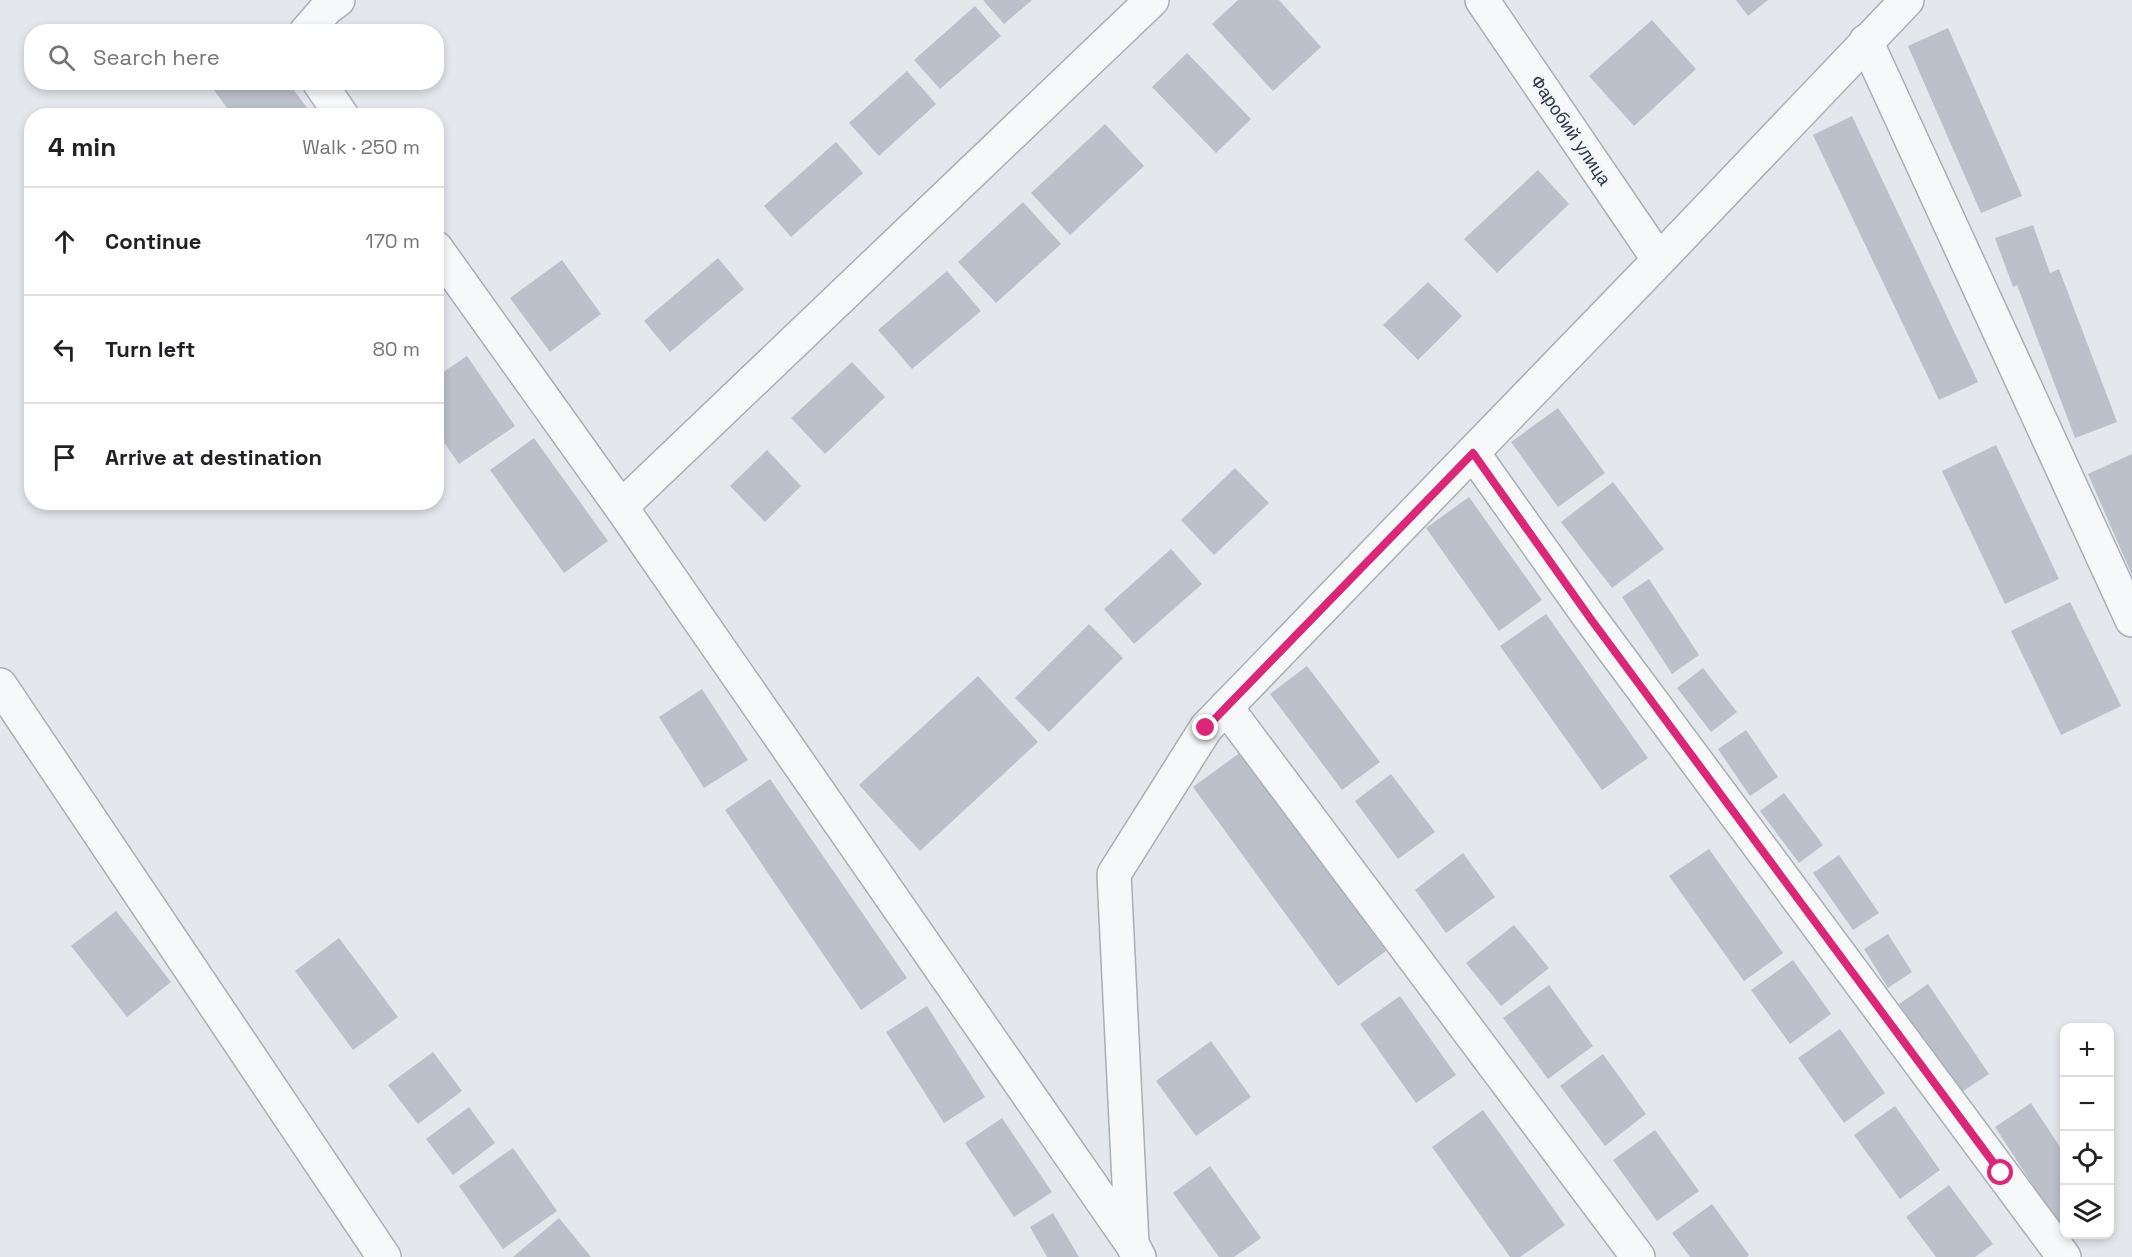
<!DOCTYPE html>
<meta charset="utf-8">
<style>
body{margin:0;font-family:"Space Grotesk",sans-serif;background:#f2f2f2;color:#202124}
.controls{position:absolute;right:18px;bottom:18px;display:grid;overflow:hidden;border-radius:12px;box-shadow:0 3px 9px #0003}
.controls button{width:54px;height:54px;display:grid;place-items:center;padding:0;border:0;border-bottom:2px solid #e0e0e0;background:#fff;color:#202124;font:30px sans-serif}
.stop{position:absolute;width:18px;height:18px;margin:-14px;border:4px solid #db2777;border-radius:50%;background:#fff}
.stop.end{background:#db2777;border-color:#fff;box-shadow:0 2px 6px #0008}
.list{margin:0;padding:0;list-style:none}
h2{display:flex;justify-content:space-between;align-items:center;height:78px;margin:0;padding:0 24px;font-size:26px}
h2 small{font-size:20px;font-weight:400;color:#757577}
.list li{display:grid;grid-template-columns:39px 1fr auto;gap:18px;align-items:center;box-sizing:border-box;height:108px;padding:0 24px;border-top:2px solid #e0e0e0}
.list b{display:block;font-size:22px;white-space:nowrap}
.list em{font-size:20px;font-style:normal;color:#757577}
.icon{flex:none;width:33px;height:33px;fill:none;stroke:currentColor;stroke-width:2;stroke-linecap:round;stroke-linejoin:round}
.map{position:relative;flex:none;width:2132px;height:1257px;overflow:hidden}
.search{position:absolute;background:#fff;box-shadow:0 3px 9px #0003;left:24px;top:24px;width:420px;height:66px;display:flex;align-items:center;gap:15px;box-sizing:border-box;padding:0 21px;border-radius:24px;color:#757577;font-size:22px}
.panel{position:absolute;background:#fff;box-shadow:0 3px 9px #0003;left:24px;top:108px;width:420px;height:402px;border-radius:24px}
.map>svg:first-child{display:block}
</style>
<div class="map">
<svg width="2132" height="1257" viewBox="0 0 2132 1257">
<rect width="100%" height="100%" fill="#e4e7ec"/>
<path fill="#bbc0ca" d="M 983,0 L 1032,0 L 1004,24 Z
M 1238,0 L 1279,0 L 1321,47 L 1273,91 L 1212,24 Z
M 1736,0 L 1768,0 L 1748,16 Z
M 975,6 L 1001,36 L 940,89 L 914,60 Z
M 1652,20 L 1696,69 L 1634,126 L 1589,76 Z
M 1948,28 L 2022,196 L 1981,213 L 1908,46 Z
M 1187,53 L 1251,119 L 1216,153 L 1152,87 Z
M 907,71 L 936,104 L 879,156 L 849,123 Z
M 216,82 L 288,82 L 313,116 L 233,116 L 211,86 Z
M 1852,116 L 1978,382 L 1939,400 L 1813,135 Z
M 1105,124 L 1144,166 L 1070,235 L 1031,193 Z
M 836,142 L 863,173 L 791,237 L 764,206 Z
M 1538,170 L 1569,204 L 1497,273 L 1464,239 Z
M 1023,202 L 1061,244 L 996,303 L 958,262 Z
M 2033,225 L 2050,273 L 2059,269 L 2117,422 L 2075,438 L 2017,285 L 2013,287 L 1995,238 Z
M 718,258 L 744,289 L 670,352 L 644,321 Z
M 562,260 L 601,314 L 550,352 L 510,298 Z
M 947,271 L 981,311 L 912,369 L 878,330 Z
M 1428,282 L 1462,316 L 1418,360 L 1383,325 Z
M 467,356 L 515,426 L 459,464 L 436,431 L 436,377 Z
M 852,362 L 885,397 L 825,454 L 791,418 Z
M 1558,408 L 1605,473 L 1558,507 L 1511,442 Z
M 534,438 L 608,541 L 564,573 L 490,470 Z
M 1996,445 L 2059,579 L 2005,604 L 1942,471 Z
M 767,450 L 801,486 L 765,522 L 730,486 Z
M 2132,454 L 2132,575 L 2088,474 Z
M 1235,468 L 1269,503 L 1214,555 L 1181,520 Z
M 1613,482 L 1664,549 L 1612,588 L 1561,522 Z
M 1469,497 L 1542,600 L 1499,631 L 1426,528 Z
M 1171,549 L 1202,584 L 1134,644 L 1104,609 Z
M 1649,579 L 1699,655 L 1672,674 L 1622,597 Z
M 2070,602 L 2121,706 L 2061,735 L 2011,631 Z
M 1546,614 L 1648,758 L 1602,790 L 1500,646 Z
M 1089,624 L 1123,658 L 1049,732 L 1015,698 Z
M 1307,666 L 1380,762 L 1342,790 L 1270,694 Z
M 1703,668 L 1737,712 L 1711,732 L 1677,688 Z
M 978,676 L 1038,742 L 920,851 L 859,785 Z
M 702,689 L 748,760 L 704,788 L 659,717 Z
M 1746,730 L 1778,777 L 1750,796 L 1718,749 Z
M 1241,752 L 1386,951 L 1338,986 L 1193,787 Z
M 1391,774 L 1435,832 L 1398,859 L 1355,801 Z
M 770,779 L 907,978 L 861,1010 L 725,810 Z
M 1784,793 L 1823,845 L 1799,863 L 1760,811 Z
M 1709,849 L 1783,953 L 1744,981 L 1669,876 Z
M 1463,853 L 1495,897 L 1446,933 L 1415,890 Z
M 1839,855 L 1879,913 L 1853,930 L 1813,873 Z
M 116,911 L 171,982 L 127,1017 L 71,946 Z
M 1514,925 L 1549,968 L 1501,1006 L 1466,963 Z
M 1888,934 L 1912,972 L 1888,988 L 1864,949 Z
M 339,938 L 398,1017 L 353,1050 L 295,971 Z
M 1793,960 L 1831,1014 L 1790,1044 L 1751,990 Z
M 1928,984 L 1989,1074 L 1960,1093 L 1899,1004 Z
M 1549,985 L 1593,1046 L 1548,1079 L 1503,1018 Z
M 1400,996 L 1456,1075 L 1416,1103 L 1360,1024 Z
M 927,1006 L 985,1097 L 944,1123 L 886,1032 Z
M 1840,1029 L 1885,1093 L 1844,1123 L 1798,1058 Z
M 1211,1041 L 1251,1097 L 1196,1136 L 1156,1081 Z
M 433,1052 L 462,1091 L 418,1124 L 388,1085 Z
M 1603,1054 L 1646,1114 L 1605,1146 L 1560,1086 Z
M 2031,1103 L 2064,1153 L 2064,1228 L 2062,1230 L 1995,1127 Z
M 1895,1106 L 1940,1170 L 1900,1199 L 1854,1135 Z
M 469,1107 L 495,1143 L 453,1175 L 426,1139 Z
M 1483,1110 L 1565,1225 L 1520,1257 L 1510,1257 L 1432,1147 Z
M 1002,1118 L 1052,1192 L 1014,1217 L 965,1143 Z
M 1655,1130 L 1699,1191 L 1657,1221 L 1613,1160 Z
M 513,1148 L 557,1211 L 503,1249 L 459,1186 Z
M 1210,1166 L 1261,1238 L 1234,1257 L 1219,1257 L 1173,1193 Z
M 1949,1185 L 1993,1244 L 1975,1257 L 1936,1257 L 1906,1217 Z
M 1712,1204 L 1749,1255 L 1747,1257 L 1690,1257 L 1672,1233 Z
M 1053,1213 L 1079,1257 L 1047,1257 L 1030,1227 Z
M 559,1218 L 591,1257 L 513,1257 Z"/>
<g fill="none" stroke-linecap="round" stroke-linejoin="round">
<g stroke="#a9aeb7" stroke-width="36">
<path id="minor" d="M 1482,0 L 1659,260
M 306,32 L 327,8 L 338,0
M 1866,41 L 2132,620
M 319,82 L 342,116
M 436,248 L 621,507 L 1132,1244
M 1473,453 L 1590,618 L 2064,1257
M 621,507 L 1152,0
M 0,685 L 384,1257
M 1226,707 L 1638,1257
M 1139,1257 L 1132,1244 L 1114,874 L 1206,728 L 1659,260 L 1907,0"/>
</g>
<use href="#minor" stroke="#f7f8fa" stroke-width="33"/>
</g>
<g fill="none" stroke-linecap="round" stroke-linejoin="round">
<path stroke="#db2777" stroke-width="8" d="M 1206,728 L 1473,453 L 1590,618 L 2001,1173"/>
</g>
<g text-anchor="middle" dominant-baseline="central" stroke-width="6" stroke-linejoin="round" paint-order="stroke">
<g font-size="18" fill="#2b3445" stroke="#f4f6f9">
<text transform="translate(1571 130) rotate(56)">Фаробий улица</text>
</g>
</g>
</svg>
<div class="controls">
<button>+</button>
<button>−</button>
<button><svg class="icon" aria-label="locate" viewBox="0 0 24 24"><circle cx="12" cy="12" r="6"/><path d="M12 2v4M12 18v4M2 12h4M18 12h4"/></svg></button>
<button><svg class="icon" aria-label="layers" viewBox="0 0 24 24"><path d="M12 4l9 5-9 5-9-5zM3 14l9 5 9-5"/></svg></button>
</div>
<div class="stop" style="left:2001px;top:1173px"></div>
<div class="stop end" style="left:1206px;top:728px"></div>
<div class="search"><svg class="icon" aria-label="search" viewBox="0 0 24 24"><circle cx="10" cy="10" r="6"/><path d="M15 15l6 6"/></svg>Search here</div>
<section class="panel">
<h2>4 min<small>Walk · 250 m</small></h2>
<ul class="list">
<li><svg class="icon" aria-label="ahead" viewBox="0 0 24 24"><path d="M12 20V5M6 11l6-6 6 6"/></svg><div><b>Continue</b></div><em>170 m</em></li>
<li><svg class="icon" aria-label="left" viewBox="0 0 24 24"><path d="M17 20v-9H6M10 6l-5 5 5 5"/></svg><div><b>Turn left</b></div><em>80 m</em></li>
<li><svg class="icon" aria-label="arrive" viewBox="0 0 24 24"><path d="M6 21V4h12l-3 4 3 4H6"/></svg><div><b>Arrive at destination</b></div></li>
</ul>
</section>
</div>
